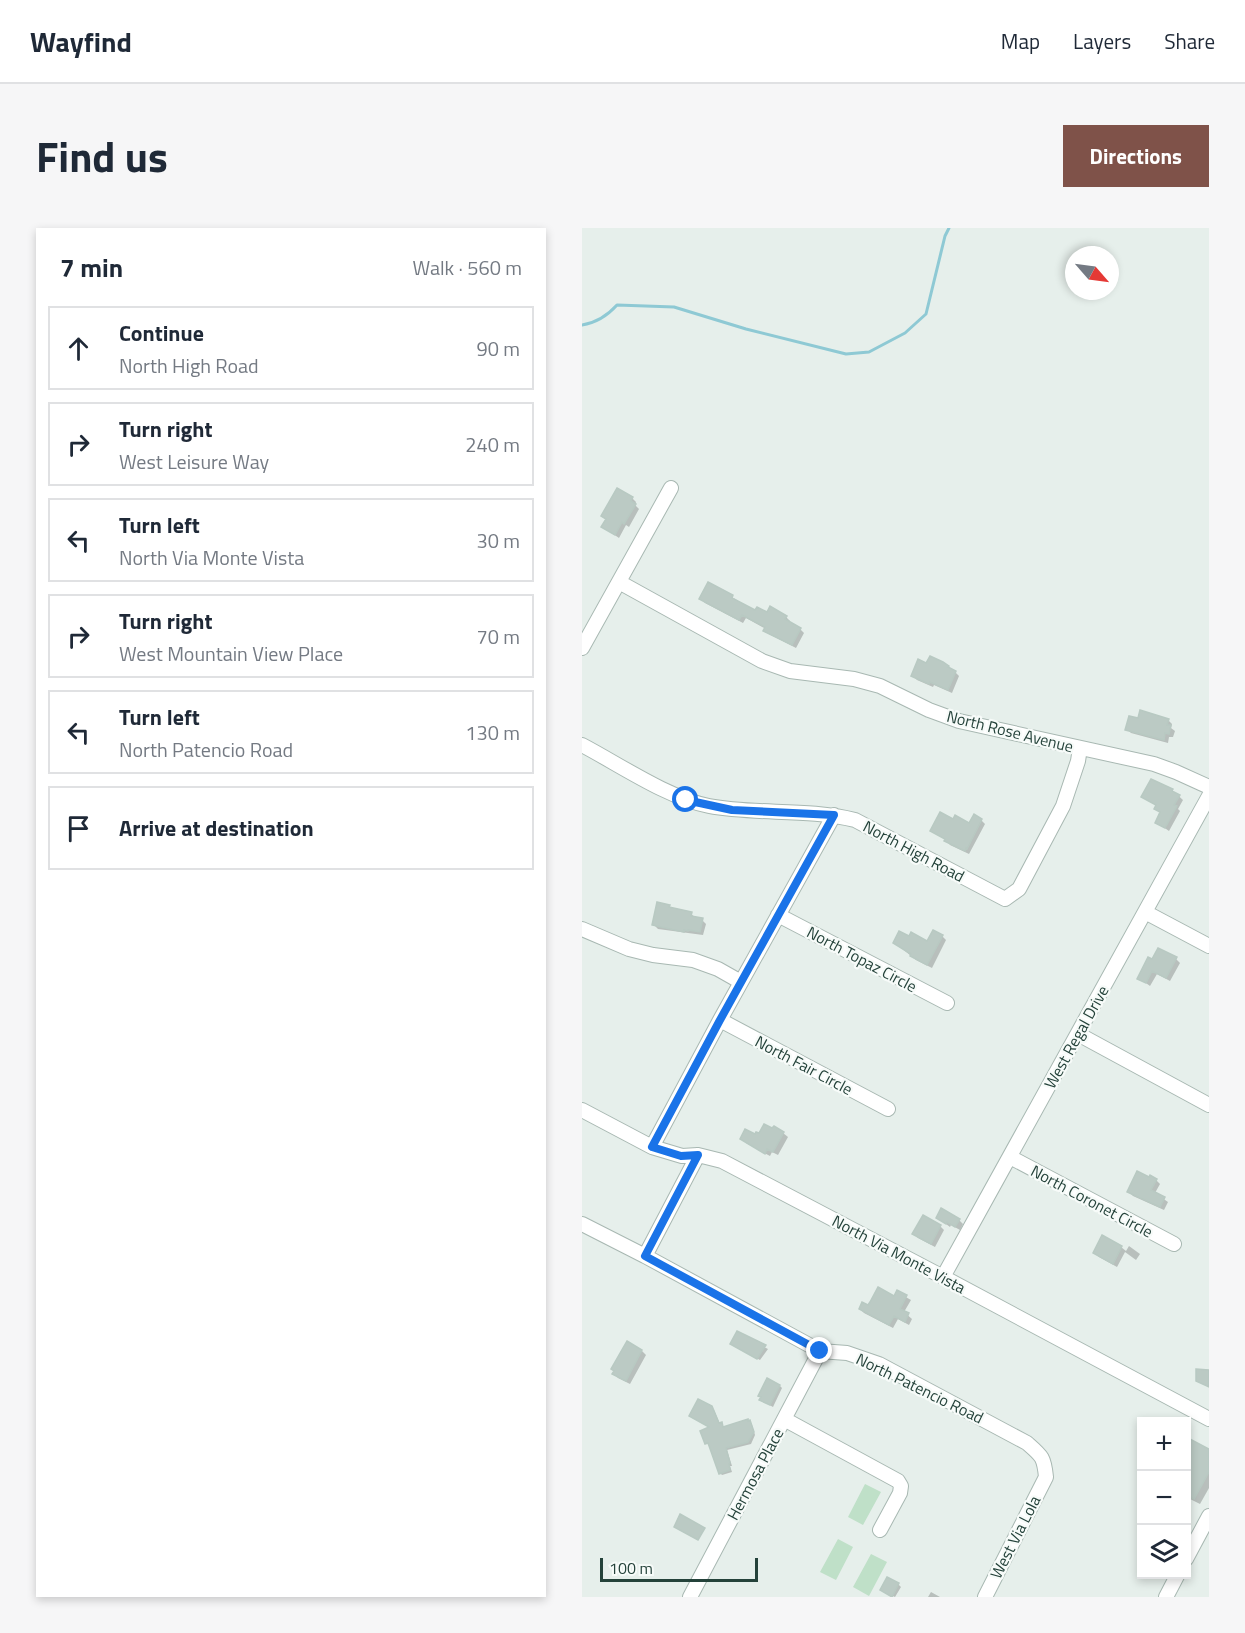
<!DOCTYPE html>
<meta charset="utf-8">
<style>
body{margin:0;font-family:"Titillium Web",sans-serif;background:#f6f6f7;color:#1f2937}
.controls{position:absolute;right:18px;bottom:18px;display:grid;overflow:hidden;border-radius:0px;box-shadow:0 3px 9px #0003}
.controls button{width:54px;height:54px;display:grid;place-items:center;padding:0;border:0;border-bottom:2px solid #e0e1e3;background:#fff;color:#1f2937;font:30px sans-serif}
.compass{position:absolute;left:483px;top:18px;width:54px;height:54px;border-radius:50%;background:#fff;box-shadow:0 3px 9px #0003;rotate:118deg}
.scale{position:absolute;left:18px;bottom:15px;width:158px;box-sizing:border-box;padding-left:6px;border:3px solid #24423a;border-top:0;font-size:16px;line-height:21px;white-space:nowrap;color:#24423a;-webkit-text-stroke:4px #f7fbf9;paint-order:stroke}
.stop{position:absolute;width:18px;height:18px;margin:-14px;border:4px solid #1a73e8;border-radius:50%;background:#fff}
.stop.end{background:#1a73e8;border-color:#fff;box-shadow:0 2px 6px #0008}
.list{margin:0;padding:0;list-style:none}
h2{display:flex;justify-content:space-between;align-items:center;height:78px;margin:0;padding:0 24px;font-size:26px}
h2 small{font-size:20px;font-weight:400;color:#747a83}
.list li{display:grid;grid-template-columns:39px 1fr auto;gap:18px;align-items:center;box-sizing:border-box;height:84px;margin:0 12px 12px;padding:0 12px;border:2px solid #e0e1e3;border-radius:0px}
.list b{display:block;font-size:22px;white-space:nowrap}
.list p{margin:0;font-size:20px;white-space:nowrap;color:#747a83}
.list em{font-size:20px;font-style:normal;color:#747a83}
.icon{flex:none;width:33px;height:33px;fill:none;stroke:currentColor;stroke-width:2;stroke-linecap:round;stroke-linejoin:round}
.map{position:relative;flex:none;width:627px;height:1369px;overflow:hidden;border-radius:0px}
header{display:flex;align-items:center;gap:36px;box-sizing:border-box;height:84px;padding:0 30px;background:#fff;border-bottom:2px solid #e0e1e3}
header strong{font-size:28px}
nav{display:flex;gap:33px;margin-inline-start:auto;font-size:21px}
.intro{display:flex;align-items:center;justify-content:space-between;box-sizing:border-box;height:144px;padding:0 36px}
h1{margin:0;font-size:42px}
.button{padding:15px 27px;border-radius:0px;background:#7f5249;color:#fff;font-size:21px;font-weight:700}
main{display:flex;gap:36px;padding:0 36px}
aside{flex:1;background:#fff;border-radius:0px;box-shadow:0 3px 9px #0003}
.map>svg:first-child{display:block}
</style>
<header>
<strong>Wayfind</strong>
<nav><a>Map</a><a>Layers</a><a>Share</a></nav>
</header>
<div class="intro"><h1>Find us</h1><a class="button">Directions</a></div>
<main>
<aside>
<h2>7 min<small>Walk · 560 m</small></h2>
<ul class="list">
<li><svg class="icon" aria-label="ahead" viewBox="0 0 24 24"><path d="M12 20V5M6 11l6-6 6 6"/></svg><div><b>Continue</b><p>North High Road</p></div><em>90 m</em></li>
<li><svg class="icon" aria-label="right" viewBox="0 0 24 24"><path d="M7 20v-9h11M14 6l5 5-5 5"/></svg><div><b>Turn right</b><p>West Leisure Way</p></div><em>240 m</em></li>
<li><svg class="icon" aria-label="left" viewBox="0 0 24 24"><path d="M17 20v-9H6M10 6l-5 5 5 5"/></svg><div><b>Turn left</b><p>North Via Monte Vista</p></div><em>30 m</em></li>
<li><svg class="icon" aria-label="right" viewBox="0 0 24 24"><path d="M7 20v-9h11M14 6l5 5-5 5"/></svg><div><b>Turn right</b><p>West Mountain View Place</p></div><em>70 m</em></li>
<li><svg class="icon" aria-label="left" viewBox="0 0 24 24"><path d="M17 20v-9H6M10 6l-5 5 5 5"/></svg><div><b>Turn left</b><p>North Patencio Road</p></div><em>130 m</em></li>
<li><svg class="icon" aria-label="arrive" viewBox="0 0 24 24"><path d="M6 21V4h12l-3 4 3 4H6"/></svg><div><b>Arrive at destination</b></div></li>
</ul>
</aside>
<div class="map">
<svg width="627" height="1369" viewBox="0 0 627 1369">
<rect width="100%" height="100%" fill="#e6efeb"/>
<path fill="#bfe0c8" d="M 283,1256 L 299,1264 L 281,1297 L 266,1289 Z
M 256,1311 L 271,1319 L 254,1352 L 238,1344 Z
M 289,1326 L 305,1334 L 287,1368 L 271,1359 Z"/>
<path fill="#0003" d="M 50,270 L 54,274 L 53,277 L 57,281 L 47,299 L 44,297 L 37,310 L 21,299 L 25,292 L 20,288 Z
M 150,369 L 173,384 L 204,389 L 208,393 L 207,395 L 218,401 L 222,405 L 214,420 L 187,406 L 183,402 L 184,401 L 164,390 L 161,395 L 123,375 L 119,371 Z
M 345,437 L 373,444 L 377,448 L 370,465 L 352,457 L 351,459 L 335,452 L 331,448 Z
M 558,492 L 586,492 L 590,496 L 589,500 L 593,503 L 591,509 L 587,509 L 586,515 L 549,505 L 545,501 Z
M 590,562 L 601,572 L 596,581 L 598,583 L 587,603 L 574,594 L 579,585 L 574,580 L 575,578 L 561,569 Z
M 399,592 L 403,596 L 387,626 L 368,617 L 364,612 L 350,602 L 372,593 L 388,597 Z
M 87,678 L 90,682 L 109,686 L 114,690 L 120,692 L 124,696 L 121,707 L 76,701 L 72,697 Z
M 360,708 L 364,712 L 350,740 L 334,732 L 313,715 L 327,710 L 346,715 Z
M 567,731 L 594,731 L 598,735 L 588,753 L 575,746 L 568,758 L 557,750 Z
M 201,905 L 206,909 L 196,927 L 190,924 L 188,928 L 164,915 L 173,908 Z
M 574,952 L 578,956 L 573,965 L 586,974 L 582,982 L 551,968 L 547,964 Z
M 356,990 L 377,992 L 381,996 L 378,1002 L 369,997 L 368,999 Z
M 358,998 L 362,1002 L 353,1019 L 336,1010 L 332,1006 Z
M 547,1018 L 558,1026 L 554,1032 L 543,1024 L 535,1039 L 517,1029 L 513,1025 L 539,1019 L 544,1023 Z
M 315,1064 L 329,1072 L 322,1084 L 330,1091 L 327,1097 L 316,1091 L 311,1100 L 282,1085 L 278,1081 L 312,1070 Z
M 155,1105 L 186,1121 L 178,1132 L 152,1118 Z
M 45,1115 L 60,1123 L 64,1127 L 48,1156 L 36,1150 L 32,1146 Z
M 198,1158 L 200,1160 L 191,1179 L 182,1174 Z
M 129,1179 L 132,1182 L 138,1196 L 142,1200 L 168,1194 L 170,1197 L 173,1207 L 169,1216 L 145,1222 L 150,1238 L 148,1238 L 150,1244 L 140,1247 L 138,1245 L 129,1217 L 127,1217 L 124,1215 L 129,1200 Z
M 604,1207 L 612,1214 L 627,1223 L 627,1260 L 618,1276 L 604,1269 Z
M 316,1356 L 319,1359 L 313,1369 L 302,1364 Z
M 349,1364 L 358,1369 L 346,1369 Z"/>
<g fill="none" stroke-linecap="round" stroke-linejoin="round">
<path stroke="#8ec9d4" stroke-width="3" d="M 0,97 C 13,95 26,87 35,77 L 92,79 L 164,101 L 264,126 L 287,124 L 323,105 L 344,86 L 363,8 L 367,0"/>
</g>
<path fill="#bbcac4" stroke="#b8c9c2" stroke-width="1.5" d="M 35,260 L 51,269 L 49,273 L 54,276 L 42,296 L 40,294 L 33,307 L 19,299 L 24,291 L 19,288 Z
M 126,354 L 151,367 L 150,370 L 173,382 L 175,379 L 185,384 L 188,378 L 205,388 L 203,391 L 219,400 L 210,417 L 181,403 L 183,399 L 160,387 L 157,392 L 117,371 Z
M 348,428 L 361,434 L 367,438 L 366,439 L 374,443 L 366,462 L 348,454 L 347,456 L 329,448 L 336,431 L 344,435 Z
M 558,482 L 587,491 L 585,497 L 589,497 L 587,506 L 583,505 L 582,512 L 543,502 L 547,488 L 556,490 Z
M 569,551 L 591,561 L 590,563 L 598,567 L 592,577 L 595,578 L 583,600 L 573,595 L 578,584 L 572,581 L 574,577 L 559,569 Z
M 358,584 L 371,591 L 373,587 L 387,595 L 392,586 L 400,591 L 385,621 L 384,620 L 383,623 L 362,613 L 363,611 L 348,603 Z
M 75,674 L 88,677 L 87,679 L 110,684 L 109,688 L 121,690 L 118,704 L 106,702 L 106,703 L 102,702 L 102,704 L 70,697 Z
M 351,702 L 361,707 L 345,737 L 328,728 L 329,726 L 311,715 L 317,703 L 327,708 L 329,704 L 345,713 Z
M 576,720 L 595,729 L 584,750 L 570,743 L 564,755 L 555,751 L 566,729 L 570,731 Z
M 182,896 L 190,900 L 192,898 L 202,904 L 191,924 L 185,921 L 183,926 L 158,911 L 163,901 L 173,906 L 174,904 L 177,905 Z
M 555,943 L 567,949 L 568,947 L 575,951 L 569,962 L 583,969 L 578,979 L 545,964 Z
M 359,980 L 378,991 L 373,999 L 365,994 L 364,996 L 354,990 Z
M 341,987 L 359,997 L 349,1016 L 330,1006 Z
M 520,1007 L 540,1018 L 531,1036 L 511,1025 Z
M 296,1059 L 312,1068 L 315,1062 L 325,1067 L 318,1081 L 327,1085 L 323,1094 L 312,1088 L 307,1097 L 277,1081 L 280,1074 L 286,1077 L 288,1074 Z
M 155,1103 L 184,1117 L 175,1131 L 148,1116 Z
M 45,1113 L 60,1122 L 44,1153 L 30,1146 L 32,1143 L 29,1141 Z
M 614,1141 L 627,1142 L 627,1159 L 614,1153 Z
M 185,1150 L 198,1157 L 188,1177 L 177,1172 L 179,1169 L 176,1168 Z
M 116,1171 L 130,1178 L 137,1195 L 140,1194 L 141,1199 L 166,1191 L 166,1193 L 168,1192 L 172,1204 L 166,1214 L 144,1220 L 148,1235 L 147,1236 L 148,1242 L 137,1246 L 126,1215 L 123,1216 L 118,1203 L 127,1199 L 107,1188 Z
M 604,1209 L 627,1221 L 627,1244 L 612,1271 L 604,1267 Z
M 98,1286 L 123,1300 L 116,1312 L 92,1299 Z
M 305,1349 L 317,1355 L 310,1369 L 298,1362 Z"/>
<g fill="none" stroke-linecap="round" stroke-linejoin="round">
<g stroke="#a8b8b2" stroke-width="16">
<path id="minor" d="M 37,354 L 180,433 L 208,443 L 272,451 L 298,458 L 347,482 L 377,493 L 572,536 L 594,544 L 627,559
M 0,420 L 89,260
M 0,517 C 38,537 86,570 127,578 C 175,587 225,580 273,592 L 423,671 L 437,661 L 481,578 L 496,533 L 498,520
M 563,684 L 627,718
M 196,687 L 365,775
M 0,701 L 47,721 L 71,727 L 111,732 L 136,741 L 159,754
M 138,792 L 306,881
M 496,806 L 627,877
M 0,882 L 70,919 L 100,928 L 116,927 L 140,933 L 361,1049 L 627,1191
M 70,919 L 138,792 L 252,587
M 428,929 L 592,1016
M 0,996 L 63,1028 L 238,1123 L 265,1125 L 297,1136 L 445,1215 C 460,1228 462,1229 464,1249 L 403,1369
M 63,1028 L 116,927
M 361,1049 L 627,568
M 202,1191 L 316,1253 L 319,1258 L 318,1265 L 298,1302
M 604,1331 L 627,1288
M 108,1369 L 238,1123
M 584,1369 L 596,1346"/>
</g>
<use href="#minor" stroke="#fff" stroke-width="14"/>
</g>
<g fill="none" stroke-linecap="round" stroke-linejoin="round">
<path stroke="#1a73e8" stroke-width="8" d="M 104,572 L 150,582 L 252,587 L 138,792 L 70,919 L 99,928 L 116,927 L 63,1028 L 238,1123"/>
</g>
<g text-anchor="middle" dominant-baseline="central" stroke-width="4.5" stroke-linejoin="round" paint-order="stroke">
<g font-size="16" fill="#24423a" stroke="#f7fbf9">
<text transform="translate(428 503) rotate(14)">North Rose Avenue</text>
<text transform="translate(332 623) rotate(28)">North High Road</text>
<text transform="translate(280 731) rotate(28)">North Topaz Circle</text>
<text transform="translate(494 809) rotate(-61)">West Regal Drive</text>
<text transform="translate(222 837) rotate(28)">North Fair Circle</text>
<text transform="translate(510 973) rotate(28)">North Coronet Circle</text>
<text transform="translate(317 1026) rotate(28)">North Via Monte Vista</text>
<text transform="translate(338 1160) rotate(26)">North Patencio Road</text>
<text transform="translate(173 1246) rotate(-62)">Hermosa Place</text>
<text transform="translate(433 1309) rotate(-63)">West Via Lola</text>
</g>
</g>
</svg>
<div class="controls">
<button>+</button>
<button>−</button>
<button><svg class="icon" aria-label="layers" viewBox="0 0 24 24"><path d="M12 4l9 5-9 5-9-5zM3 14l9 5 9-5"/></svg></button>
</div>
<svg class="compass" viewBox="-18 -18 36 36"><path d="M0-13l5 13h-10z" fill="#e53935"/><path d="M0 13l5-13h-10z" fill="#747a83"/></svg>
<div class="scale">100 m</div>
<div class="stop" style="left:104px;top:572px"></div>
<div class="stop end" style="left:238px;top:1123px"></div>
</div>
</main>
